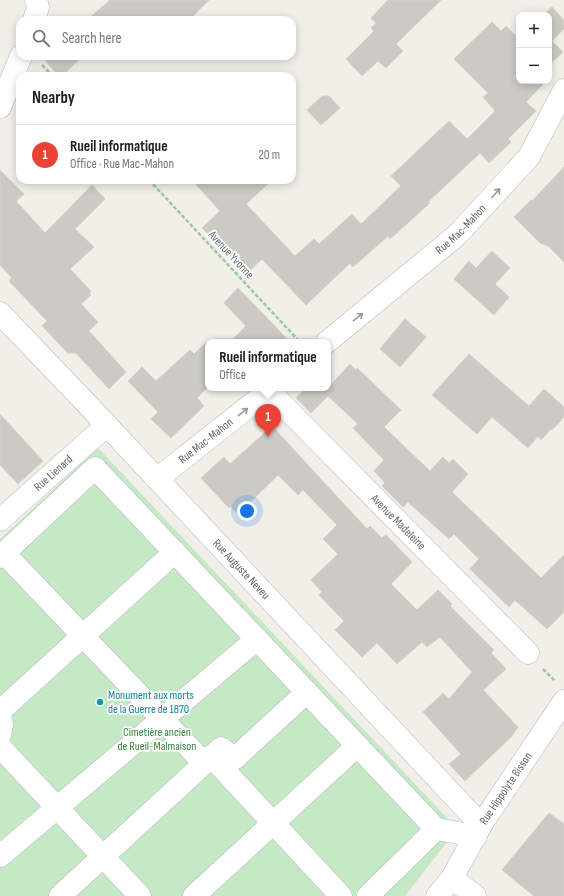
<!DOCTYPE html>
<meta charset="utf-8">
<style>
body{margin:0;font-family:"Sofia Sans Condensed",sans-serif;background:#f6f6f6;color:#202124}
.controls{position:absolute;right:12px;top:12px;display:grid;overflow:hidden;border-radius:8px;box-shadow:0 2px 10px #0003}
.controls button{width:36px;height:36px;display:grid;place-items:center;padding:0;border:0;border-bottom:1px solid #e0e0e0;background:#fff;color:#202124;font:20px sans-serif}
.you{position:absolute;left:247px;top:511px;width:14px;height:14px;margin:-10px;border:3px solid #fff;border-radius:50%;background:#1a73e8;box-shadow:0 0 0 6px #1a73e833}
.badge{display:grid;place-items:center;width:26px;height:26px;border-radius:50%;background:#ea4335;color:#fff;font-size:13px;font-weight:700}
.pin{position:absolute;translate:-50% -33px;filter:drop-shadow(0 1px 2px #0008)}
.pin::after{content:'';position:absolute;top:21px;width:14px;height:12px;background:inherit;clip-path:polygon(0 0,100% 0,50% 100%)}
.popup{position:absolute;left:205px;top:339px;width:126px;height:52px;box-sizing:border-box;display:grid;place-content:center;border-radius:8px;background:#fff;filter:drop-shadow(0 1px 3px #0005);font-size:13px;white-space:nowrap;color:#757577}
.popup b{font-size:15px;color:#202124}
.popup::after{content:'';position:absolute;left:50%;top:100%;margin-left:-8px;border:8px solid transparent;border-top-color:#fff}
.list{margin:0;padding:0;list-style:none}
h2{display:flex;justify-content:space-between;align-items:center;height:52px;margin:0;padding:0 16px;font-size:17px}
h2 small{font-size:13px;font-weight:400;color:#757577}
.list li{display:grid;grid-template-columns:26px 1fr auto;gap:12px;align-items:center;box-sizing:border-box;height:60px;padding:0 16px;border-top:1px solid #e0e0e0}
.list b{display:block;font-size:15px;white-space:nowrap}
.list p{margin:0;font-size:13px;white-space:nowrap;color:#757577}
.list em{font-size:13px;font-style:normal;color:#757577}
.icon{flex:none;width:22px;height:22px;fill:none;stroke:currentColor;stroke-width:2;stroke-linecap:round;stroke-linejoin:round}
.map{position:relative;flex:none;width:564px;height:896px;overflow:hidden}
.search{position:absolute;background:#fff;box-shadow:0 2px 10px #0003;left:16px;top:16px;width:280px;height:44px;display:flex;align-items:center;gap:10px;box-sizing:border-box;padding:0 14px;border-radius:12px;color:#757577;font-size:15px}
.panel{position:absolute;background:#fff;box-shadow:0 2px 10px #0003;left:16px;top:72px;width:280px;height:112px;border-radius:12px}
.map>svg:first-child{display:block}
</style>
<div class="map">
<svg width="564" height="896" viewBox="0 0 564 896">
<rect width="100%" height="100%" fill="#f1efe8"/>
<path fill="#c5e8c5" d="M 98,448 L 449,820 L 450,838 L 405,896 L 0,896 L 0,539 Z"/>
<path fill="#cccac5" stroke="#d6d1c6" d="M 110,0 L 209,0 L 189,20 L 87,20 Z
M 388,0 L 441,0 L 396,44 L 403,51 L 386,68 L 378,61 L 362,76 L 346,59 L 374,31 L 371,28 L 376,23 L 371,18 Z
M 552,7 L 564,20 L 564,29 L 552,41 L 563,52 L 549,65 L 549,15 L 543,15 Z
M 492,22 L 501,31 L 506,26 L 519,39 L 519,81 L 546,81 L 526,102 L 536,111 L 508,139 L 511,142 L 489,163 L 480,153 L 428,202 L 430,203 L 390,239 L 388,236 L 353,267 L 350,263 L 306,305 L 262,259 L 245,275 L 233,260 L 234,259 L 202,228 L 220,211 L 192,180 L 272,180 L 246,204 L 295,256 L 314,239 L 319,244 L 352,214 L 361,224 L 401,186 L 391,176 L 449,121 L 467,139 L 495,111 L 483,97 L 488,93 L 454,59 Z
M 41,56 L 83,56 L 62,76 L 59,76 Z
M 322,96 L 329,96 L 340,108 L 321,125 L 307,110 Z
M 564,167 L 564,262 L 548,246 L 540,243 L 514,217 L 531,200 L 532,201 Z
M 0,170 L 24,194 L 16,201 L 45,233 L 92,185 L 105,199 L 75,229 L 94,247 L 70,269 L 91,291 L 89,293 L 91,295 L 81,304 L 98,322 L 89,331 L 126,372 L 109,389 L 76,353 L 68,353 L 42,326 L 47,321 L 9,281 L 12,278 L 0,265 Z
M 492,251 L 510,268 L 495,284 L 509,297 L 494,315 L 454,279 L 469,261 L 476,268 Z
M 238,288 L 268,319 L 290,342 L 230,342 L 246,326 L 224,303 Z
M 405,319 L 426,337 L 400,367 L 380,349 Z
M 208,341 L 208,387 L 197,398 L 204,406 L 171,438 L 151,419 L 158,412 L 128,381 L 142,367 L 156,381 L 190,350 L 194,354 Z
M 469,354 L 529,406 L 544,389 L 564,407 L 564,417 L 552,430 L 551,429 L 541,440 L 538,436 L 528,448 L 492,417 L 477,434 L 432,395 Z
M 350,364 L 356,370 L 357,368 L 401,410 L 384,427 L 430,471 L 443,457 L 449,463 L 453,459 L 468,474 L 452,492 L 541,578 L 564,555 L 564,612 L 547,629 L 515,600 L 509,607 L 470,569 L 479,559 L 454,534 L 449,539 L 408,502 L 403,507 L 382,486 L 385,483 L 374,471 L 384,460 L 353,428 L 358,424 L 328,396 L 311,413 L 296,398 L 306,388 L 328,388 Z
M 0,414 L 43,461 L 18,484 L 0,465 Z
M 272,426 L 367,529 L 370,526 L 382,538 L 386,535 L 412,562 L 391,584 L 417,610 L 438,590 L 452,604 L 450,606 L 494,650 L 491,653 L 506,669 L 483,690 L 518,727 L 511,737 L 465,781 L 449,764 L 461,754 L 423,712 L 443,693 L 449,699 L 472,672 L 440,637 L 427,647 L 422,642 L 397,664 L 377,643 L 362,657 L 335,630 L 344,621 L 319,595 L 322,592 L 311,580 L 338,554 L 323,539 L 337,525 L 303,490 L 298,495 L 278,475 L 238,514 L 230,506 L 229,508 L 201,478 L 224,457 L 230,464 Z
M 549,813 L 564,824 L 564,896 L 534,896 L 502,870 Z"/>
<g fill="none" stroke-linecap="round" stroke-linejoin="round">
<g stroke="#b5b8bc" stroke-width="23">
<g id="minor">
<path d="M 34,20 L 38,7 L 36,0"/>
<path d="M 0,107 L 21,56"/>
<path id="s1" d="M 0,313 L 86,403 L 481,825"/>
<path id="s2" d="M 327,342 L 457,235 L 529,157 L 564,90"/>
<path id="s3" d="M 269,391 L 528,653"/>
<path id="s4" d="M 157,479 L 272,388"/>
<path id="s5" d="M 0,520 L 107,425"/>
<path d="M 4,553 L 204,763"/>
<path d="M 0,557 L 95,468 L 436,829 L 476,836"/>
<path d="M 0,711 L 175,552"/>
<path d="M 0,716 L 2,725 L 0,735"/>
<path d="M 0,747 L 140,896"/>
<path d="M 211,756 L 341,896"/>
<path d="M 0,856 L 257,639"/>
<path d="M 452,878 L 475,896"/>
<path d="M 60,896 L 221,748 L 234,759 L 307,692"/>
<path d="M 194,896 L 357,746"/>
<path d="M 368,896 L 436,829"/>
<path id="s6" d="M 437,896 L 452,878 L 481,825 L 564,701"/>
</g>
</g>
<path stroke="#9cc7a9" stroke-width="2.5" stroke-dasharray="4 2" stroke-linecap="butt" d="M 42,65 L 53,76
M 149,180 L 300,342
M 543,669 L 555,681"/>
<use href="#minor" stroke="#fff" stroke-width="22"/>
</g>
<defs><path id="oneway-shaft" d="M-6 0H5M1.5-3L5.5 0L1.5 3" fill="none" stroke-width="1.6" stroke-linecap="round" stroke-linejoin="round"/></defs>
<g stroke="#979a9d">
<use href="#oneway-shaft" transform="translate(496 193) rotate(-48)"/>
<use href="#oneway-shaft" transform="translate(358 317) rotate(-39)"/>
<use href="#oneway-shaft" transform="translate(243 412) rotate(-38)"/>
</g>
<circle fill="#0f9aa8" stroke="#fff" stroke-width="1.5" cx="100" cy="702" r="4"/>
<g text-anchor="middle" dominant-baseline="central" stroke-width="3.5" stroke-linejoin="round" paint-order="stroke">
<g font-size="12" fill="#5f6368" stroke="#fff">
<text stroke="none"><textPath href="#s2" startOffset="175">Rue Mac-Mahon</textPath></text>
<text transform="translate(231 255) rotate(47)">Avenue Yvonne</text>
<text stroke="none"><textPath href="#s4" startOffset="62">Rue Mac-Mahon</textPath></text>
<text stroke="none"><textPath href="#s5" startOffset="71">Rue Lienard</textPath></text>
<text stroke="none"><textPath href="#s3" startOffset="184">Avenue Madeleine</textPath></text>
<text stroke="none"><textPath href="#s1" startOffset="352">Rue Auguste Neveu</textPath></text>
<text stroke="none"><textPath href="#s6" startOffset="128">Rue Hippolyte Bisson</textPath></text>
</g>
<g font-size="12" fill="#0d838f" stroke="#fff" text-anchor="start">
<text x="108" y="695">Monument aux morts<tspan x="108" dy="14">de la Guerre de 1870</tspan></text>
</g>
<g font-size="12" fill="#348238" stroke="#fff">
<text x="157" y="732">Cimetière ancien<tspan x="157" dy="14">de Rueil-Malmaison</tspan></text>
</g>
</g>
</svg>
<div class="controls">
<button>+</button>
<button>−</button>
</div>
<div class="you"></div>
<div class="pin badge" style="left:268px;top:437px">1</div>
<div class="popup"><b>Rueil informatique</b>Office</div>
<div class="search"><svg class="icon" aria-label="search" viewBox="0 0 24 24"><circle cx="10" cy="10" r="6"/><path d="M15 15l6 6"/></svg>Search here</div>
<section class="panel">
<h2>Nearby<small></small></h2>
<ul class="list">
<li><span class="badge">1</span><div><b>Rueil informatique</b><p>Office · Rue Mac-Mahon</p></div><em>20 m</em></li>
</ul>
</section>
</div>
